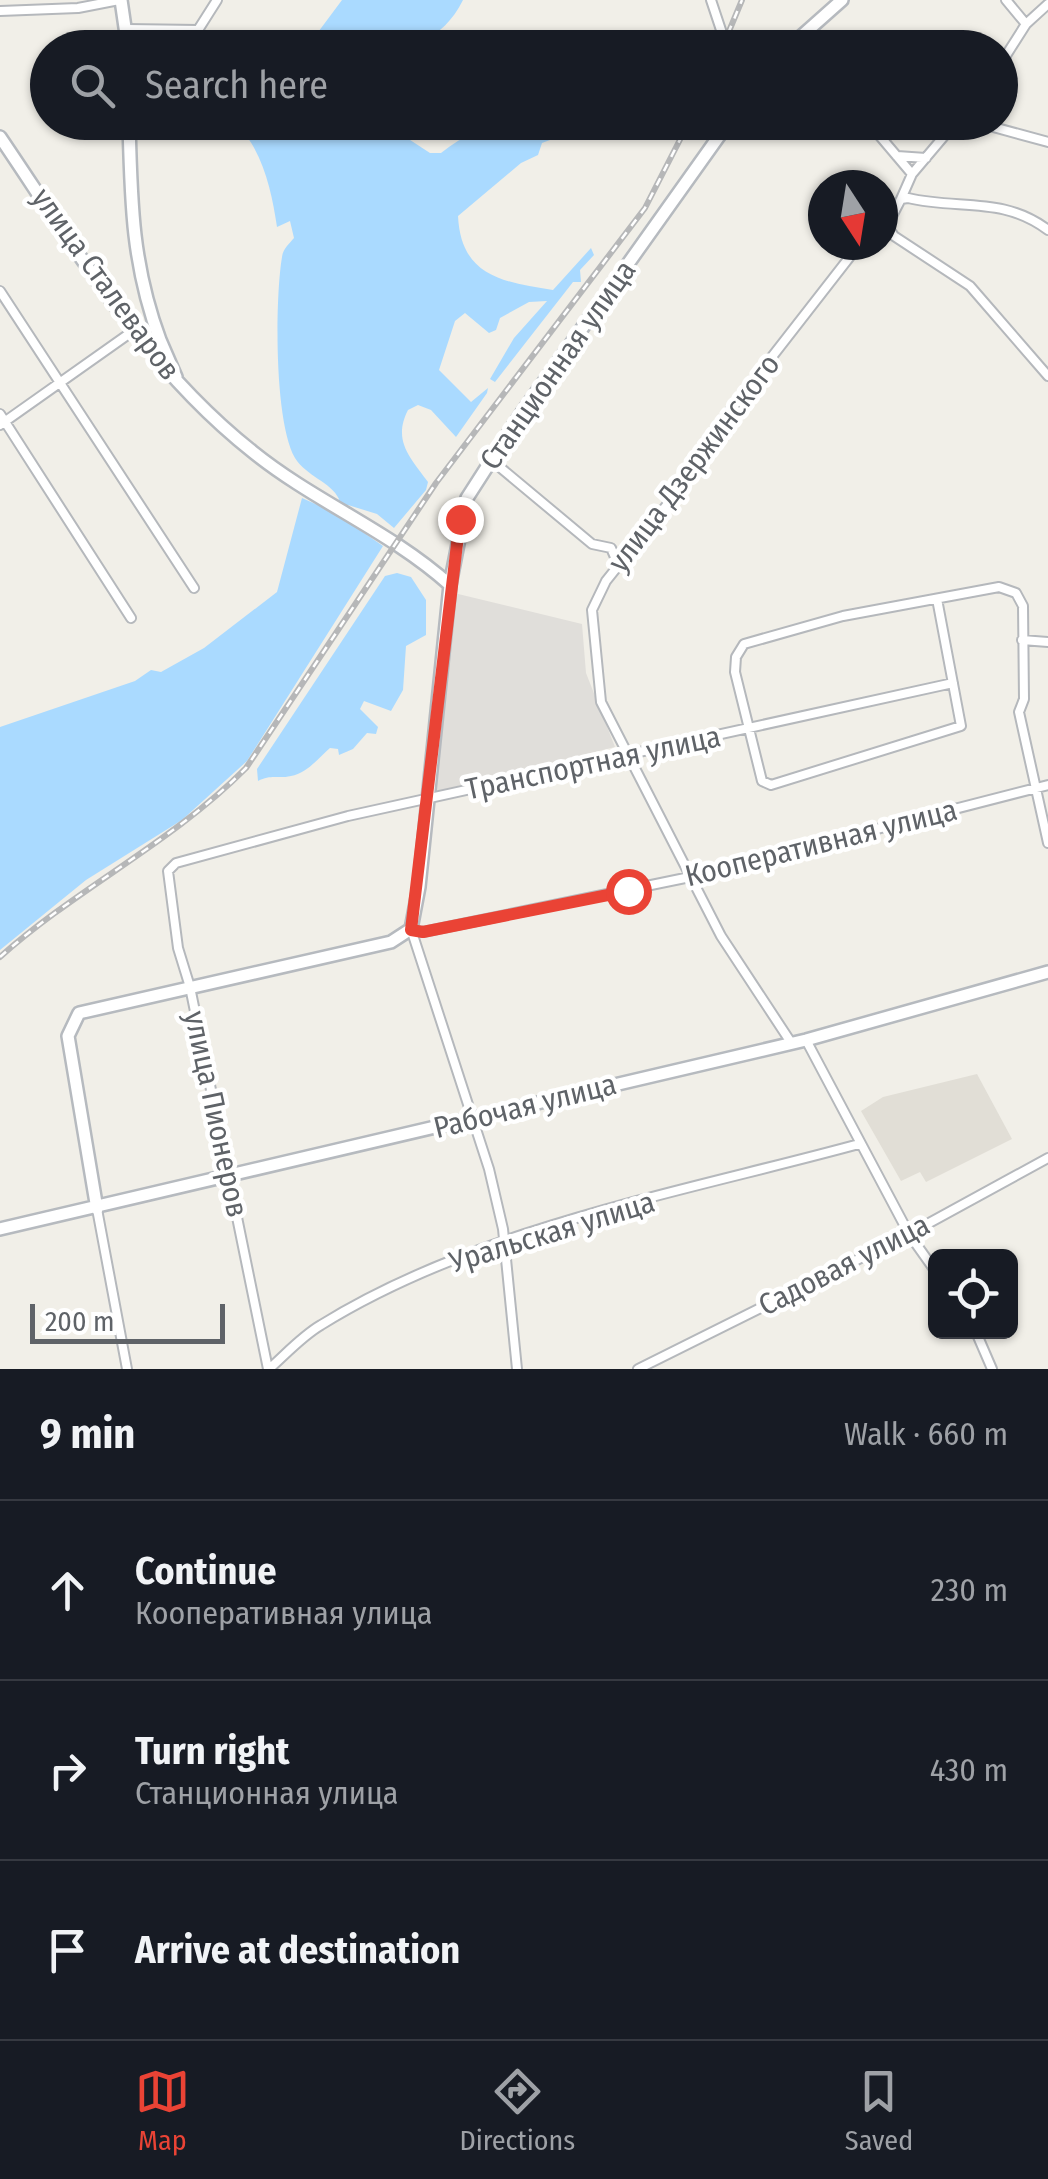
<!DOCTYPE html>
<meta charset="utf-8">
<style>
body{margin:0;font-family:"Fira Sans Condensed",sans-serif;background:#242831;color:#f1f3f6}
.controls{position:absolute;right:30px;bottom:30px;display:grid;overflow:hidden;border-radius:15px;box-shadow:0 2px 8px #0004}
.controls button{width:90px;height:90px;display:grid;place-items:center;padding:0;border:0;border-bottom:2px solid #363941;background:#171b24;color:#f1f3f6;font:50px sans-serif}
.compass{position:absolute;left:808px;top:170px;width:90px;height:90px;border-radius:50%;background:#171b24;box-shadow:0 2px 8px #0004;rotate:168deg}
.scale{position:absolute;left:30px;bottom:25px;width:195px;box-sizing:border-box;padding-left:10px;border:5px solid #5f6368;border-top:0;font-size:28px;line-height:35px;white-space:nowrap;color:#5f6368;-webkit-text-stroke:8px #fff;paint-order:stroke}
.stop{position:absolute;width:30px;height:30px;margin:-22px;border:8px solid #ea4335;border-radius:50%;background:#fff}
.stop.end{background:#ea4335;border-color:#fff;box-shadow:0 2px 10px #0008}
.list{margin:0;padding:0;list-style:none}
h2{display:flex;justify-content:space-between;align-items:center;height:130px;margin:0;padding:0 40px;font-size:42px}
h2 small{font-size:32px;font-weight:400;color:#9ea1a6}
.list li{display:grid;grid-template-columns:65px 1fr auto;gap:30px;align-items:center;box-sizing:border-box;height:180px;padding:0 40px;border-top:2px solid #363941}
.list b{display:block;font-size:38px;white-space:nowrap}
.list p{margin:0;font-size:32px;white-space:nowrap;color:#9ea1a6}
.list em{font-size:32px;font-style:normal;color:#9ea1a6}
.icon{flex:none;width:55px;height:55px;fill:none;stroke:currentColor;stroke-width:2;stroke-linecap:round;stroke-linejoin:round}
.map{position:relative;flex:none;width:1048px;height:1369px;overflow:hidden}
.search{position:absolute;background:#171b24;box-shadow:0 2px 8px #0004;left:30px;right:30px;top:30px;height:110px;display:flex;align-items:center;gap:25px;box-sizing:border-box;padding:0 35px;border-radius:55px;color:#9ea1a6;font-size:38px}
.sheet{height:670px;background:#171b24}
nav{display:flex;justify-content:space-around;align-items:center;box-sizing:border-box;height:140px;border-top:2px solid #363941;background:#171b24;font-size:28px;color:#9ea1a6}
nav a{display:grid;justify-items:center;gap:5px}
nav .on{color:#ea4335}
.map>svg:first-child{display:block}
</style>
<div class="map">
<svg width="1048" height="1369" viewBox="0 0 1048 1369">
<rect width="100%" height="100%" fill="#f1efe8"/>
<path fill="#e0deda" d="M 454,593 L 582,624 L 586,673 L 615,747 L 434,792 Z"/>
<path fill="#e1ded6" d="M 977,1074 L 1012,1139 L 926,1182 L 920,1172 L 901,1181 L 861,1111 L 883,1097 Z"/>
<path fill="#aadaff" d="M 342,0 L 463,0 C 431,64 370,48 307,47 Z
M 234,123 L 384,123 L 430,153 L 441,153 C 490,113 535,123 595,123 L 542,143 L 538,155 L 521,163 L 458,216 C 461,276 502,282 553,290 L 591,248 L 594,255 L 580,270 L 581,282 L 573,282 L 495,382 L 490,379 L 514,338 L 547,301 L 529,302 L 500,318 L 496,330 L 489,333 L 465,313 L 455,321 L 439,370 L 471,402 L 488,388 L 487,393 L 456,437 L 431,410 L 418,405 L 408,410 C 392,441 411,458 428,482 L 426,490 L 394,528 L 377,514 L 348,505 L 341,517 L 383,546 L 247,761 L 182,820 L 86,880 L 0,950 L 0,727 L 135,681 L 151,670 L 161,672 L 204,648 L 277,592 L 302,498 L 331,511 L 339,499 C 331,482 306,476 295,458 C 274,422 275,299 282,257 C 283,249 289,244 294,238 L 290,221 L 277,227 C 272,192 262,146 234,123 Z
M 397,573 L 411,577 L 426,600 L 426,635 L 406,646 L 403,690 L 391,711 L 364,701 L 360,709 L 378,727 L 376,734 L 367,733 L 353,749 L 339,755 L 338,749 L 330,748 C 320,756 308,773 291,776 C 278,779 271,774 258,781 L 257,769 L 385,576 Z"/>
<g fill="none" stroke-linecap="round" stroke-linejoin="round">
<g stroke="#b5b8bc" stroke-width="12">
<path id="street" d="M 711,0 L 727,48
M 1006,0 L 1026,24
M 0,11 L 78,8 L 119,0
M 127,29 L 198,30 L 217,0
M 1000,65 L 1026,24 L 1048,4
M 868,122 L 912,174
M 975,122 L 1048,142
M 897,156 L 926,158
M 901,199 L 912,174 L 956,122
M 887,226 L 901,199 L 908,198 C 959,210 1003,196 1048,230
M 883,227 L 887,226 L 894,236 L 970,286 L 1048,376
M 0,291 L 194,588
M 0,414 L 131,618
M 0,425 L 133,331
M 490,459 L 592,544 L 611,548 L 618,564
M 937,599 L 961,726 L 771,785 L 762,781 L 735,672 L 736,657 L 744,644 L 843,616 L 999,587 L 1016,593 L 1023,606 L 1024,699 L 1019,712 L 1048,843
M 1022,640 L 1048,642
M 411,929 L 423,932 L 690,877 L 1048,785
M 411,929 L 489,1169 L 503,1229 L 517,1369
M 806,1040 L 909,1234 L 936,1272
M 790,1041 L 721,936 L 601,702 L 592,610 L 606,581 L 670,501 L 708,439 L 859,245
M 97,1209 L 127,1369
M 976,1332 L 992,1369
M 268,1369 L 190,987 L 178,948 L 168,871 L 176,863 L 348,816 L 953,683
M 269,1369 C 285,1355 302,1336 321,1325 C 477,1228 683,1192 859,1144
M 638,1369 L 909,1234 L 1048,1158"/>
</g>
<g stroke="#b6babf" stroke-width="16">
<path id="secondary" d="M 121,0 L 128,48
M 788,48 L 842,0
M 129,122 C 131,202 132,265 160,340 L 147,349
M 0,137 C 76,249 145,367 253,452 C 315,502 390,531 450,585
M 160,340 L 176,377
M 97,1209 L 68,1036 L 79,1013 L 391,942 L 411,929 L 419,887 L 450,585 L 467,498 L 519,417 L 729,122
M 0,1229 L 806,1040 L 1048,972"/>
</g>
<use href="#street" stroke="#fff" stroke-width="8"/>
<use href="#secondary" stroke="#fff" stroke-width="11"/>
<g stroke="#b6b7b8" stroke-width="6">
<path id="rail" d="M 722,48 L 742,0
M 0,957 C 77,888 173,842 246,768 L 436,483 L 645,208 L 689,122"/>
</g>
<use href="#rail" stroke="#fff" stroke-width="2.5" stroke-dasharray="8" stroke-linecap="butt"/>
</g>
<g fill="none" stroke-linecap="round" stroke-linejoin="round">
<path stroke="#ea4335" stroke-width="12" d="M 460,519 L 411,930 L 423,932 L 628,891"/>
</g>
<g text-anchor="middle" dominant-baseline="central" stroke-width="9" stroke-linejoin="round" paint-order="stroke">
<g font-size="30" fill="#5f6368" stroke="#fff">
<text transform="translate(106 284) rotate(54)">улица Сталеваров</text>
<text transform="translate(558 365) rotate(-55)">Станционная улица</text>
<text transform="translate(694 463) rotate(-53)">улица Дзержинского</text>
<text transform="translate(593 763) rotate(-12)">Транспортная улица</text>
<text transform="translate(821 843) rotate(-14)">Кооперативная улица</text>
<text transform="translate(525 1106) rotate(-14)">Рабочая улица</text>
<text transform="translate(216 1114) rotate(78)">улица Пионеров</text>
<text transform="translate(552 1232) rotate(-17)">Уральская улица</text>
<text transform="translate(844 1265) rotate(-27)">Садовая улица</text>
</g>
</g>
</svg>
<div class="controls">
<button><svg class="icon" aria-label="locate" viewBox="0 0 24 24"><circle cx="12" cy="12" r="6"/><path d="M12 2v4M12 18v4M2 12h4M18 12h4"/></svg></button>
</div>
<svg class="compass" viewBox="-18 -18 36 36"><path d="M0-13l5 13h-10z" fill="#e53935"/><path d="M0 13l5-13h-10z" fill="#9ea1a6"/></svg>
<div class="scale">200 m</div>
<div class="stop" style="left:628px;top:891px"></div>
<div class="stop end" style="left:460px;top:519px"></div>
<div class="search"><svg class="icon" aria-label="search" viewBox="0 0 24 24"><circle cx="10" cy="10" r="6"/><path d="M15 15l6 6"/></svg>Search here</div>
</div>
<section class="sheet">
<h2>9 min<small>Walk · 660 m</small></h2>
<ul class="list">
<li><svg class="icon" aria-label="ahead" viewBox="0 0 24 24"><path d="M12 20V5M6 11l6-6 6 6"/></svg><div><b>Continue</b><p>Кооперативная улица</p></div><em>230 m</em></li>
<li><svg class="icon" aria-label="right" viewBox="0 0 24 24"><path d="M7 20v-9h11M14 6l5 5-5 5"/></svg><div><b>Turn right</b><p>Станционная улица</p></div><em>430 m</em></li>
<li><svg class="icon" aria-label="arrive" viewBox="0 0 24 24"><path d="M6 21V4h12l-3 4 3 4H6"/></svg><div><b>Arrive at destination</b></div></li>
</ul>
</section>
<nav>
<a class="on"><svg class="icon" aria-label="map" viewBox="0 0 24 24"><path d="M3 6l6-2 6 2 6-2v14l-6 2-6-2-6 2zM9 4v14M15 6v14"/></svg>Map</a>
<a><svg class="icon" aria-label="directions" viewBox="0 0 24 24"><path d="M12 3l9 9-9 9-9-9zM9 14v-3h6M13 9l2 2-2 2"/></svg>Directions</a>
<a><svg class="icon" aria-label="saved" viewBox="0 0 24 24"><path d="M7 4h10v16l-5-4-5 4z"/></svg>Saved</a>
</nav>
